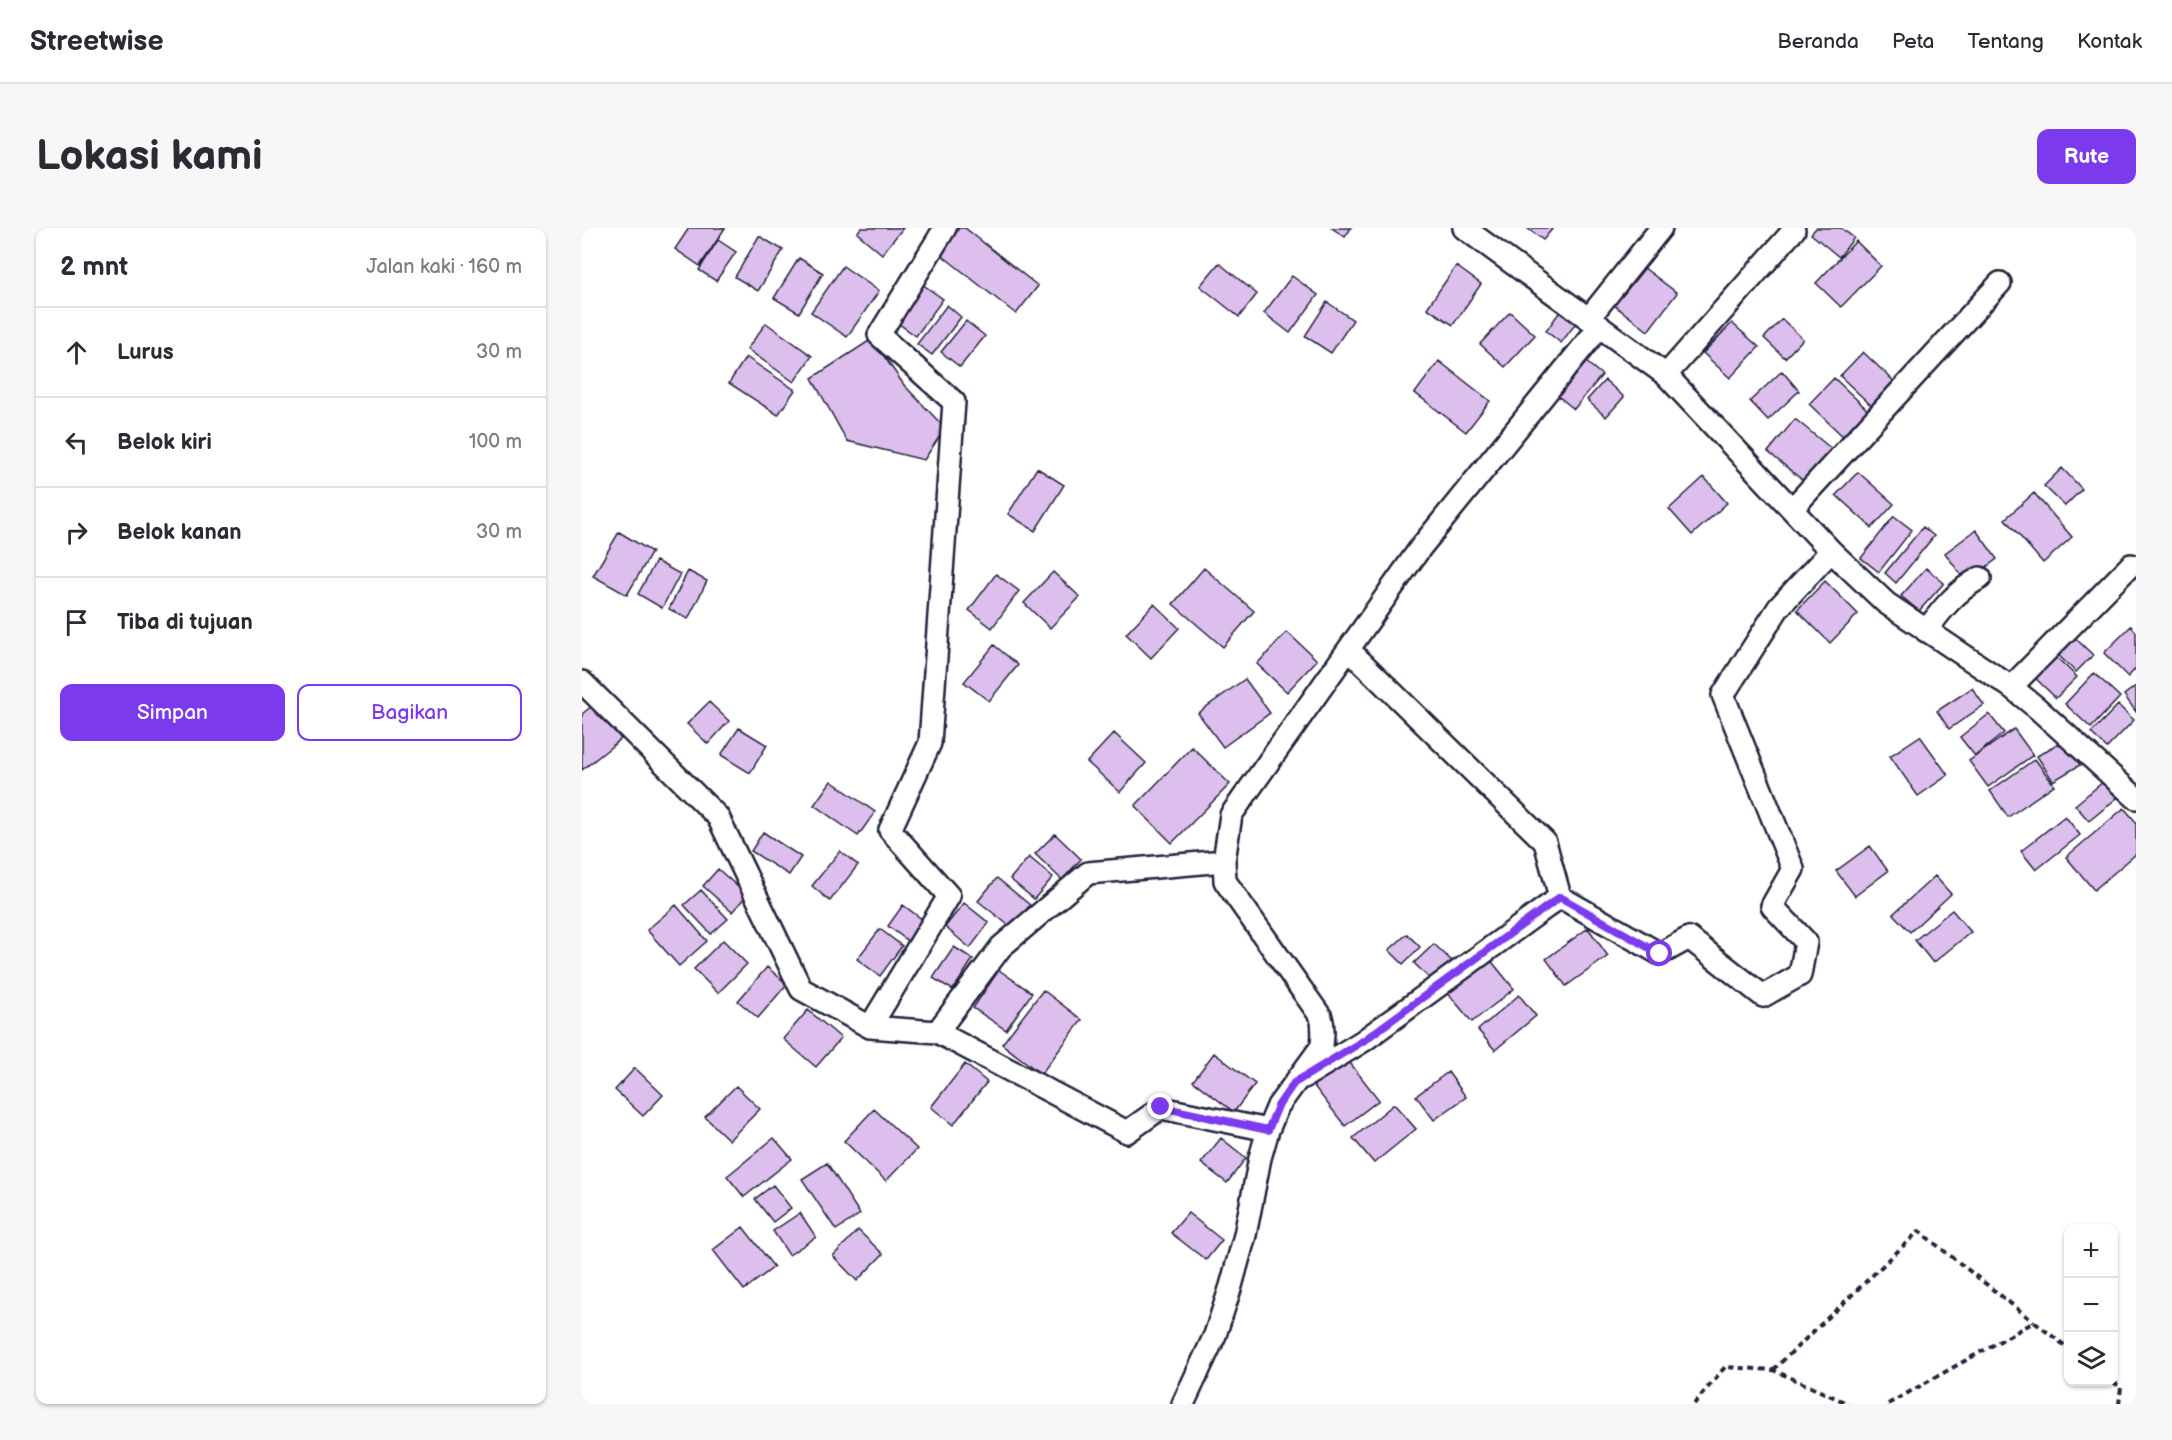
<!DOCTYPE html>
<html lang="id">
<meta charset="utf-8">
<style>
body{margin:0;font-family:"Balsamiq Sans",sans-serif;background:#f7f7f7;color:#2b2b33}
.controls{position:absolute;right:18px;bottom:18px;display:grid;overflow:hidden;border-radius:12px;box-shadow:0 2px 4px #0004}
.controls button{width:54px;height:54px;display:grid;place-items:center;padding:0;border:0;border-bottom:2px solid #e1e1e2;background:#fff;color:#2b2b33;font:30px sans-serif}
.stop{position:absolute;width:18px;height:18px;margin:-14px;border:4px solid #7c3aed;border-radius:50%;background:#fff}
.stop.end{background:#7c3aed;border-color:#fff;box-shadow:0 2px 6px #0008}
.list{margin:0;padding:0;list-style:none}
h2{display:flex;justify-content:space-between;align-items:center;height:78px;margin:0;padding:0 24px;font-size:26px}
h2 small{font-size:20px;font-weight:400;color:#7c7c81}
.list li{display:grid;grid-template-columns:39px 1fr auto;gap:18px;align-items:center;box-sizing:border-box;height:90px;padding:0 24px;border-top:2px solid #e1e1e2}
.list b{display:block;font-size:22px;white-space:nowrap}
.list em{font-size:20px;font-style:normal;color:#7c7c81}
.actions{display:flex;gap:12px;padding:18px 24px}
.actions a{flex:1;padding:14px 0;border:2px solid #7c3aed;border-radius:12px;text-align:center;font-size:21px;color:#7c3aed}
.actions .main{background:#7c3aed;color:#fff}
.icon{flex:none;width:33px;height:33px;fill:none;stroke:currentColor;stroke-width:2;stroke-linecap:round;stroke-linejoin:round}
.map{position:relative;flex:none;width:1554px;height:1176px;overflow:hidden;border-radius:12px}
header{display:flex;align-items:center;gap:36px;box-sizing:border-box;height:84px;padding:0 30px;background:#fff;border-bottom:2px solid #e1e1e2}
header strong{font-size:28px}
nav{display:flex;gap:33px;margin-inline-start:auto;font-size:21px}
.intro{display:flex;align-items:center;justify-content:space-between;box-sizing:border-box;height:144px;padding:0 36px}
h1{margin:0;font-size:42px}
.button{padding:15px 27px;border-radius:12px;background:#7c3aed;color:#fff;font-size:21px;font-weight:700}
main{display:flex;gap:36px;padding:0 36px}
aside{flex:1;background:#fff;border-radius:12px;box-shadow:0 2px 4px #0004}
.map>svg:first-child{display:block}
</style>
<header>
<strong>Streetwise</strong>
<nav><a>Beranda</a><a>Peta</a><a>Tentang</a><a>Kontak</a></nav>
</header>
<div class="intro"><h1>Lokasi kami</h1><a class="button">Rute</a></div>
<main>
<aside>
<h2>2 mnt<small>Jalan kaki · 160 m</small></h2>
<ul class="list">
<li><svg class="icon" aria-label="ahead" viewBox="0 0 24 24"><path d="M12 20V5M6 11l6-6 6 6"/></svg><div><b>Lurus</b></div><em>30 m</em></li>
<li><svg class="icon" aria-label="left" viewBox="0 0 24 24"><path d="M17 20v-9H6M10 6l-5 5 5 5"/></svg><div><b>Belok kiri</b></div><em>100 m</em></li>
<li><svg class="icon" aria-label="right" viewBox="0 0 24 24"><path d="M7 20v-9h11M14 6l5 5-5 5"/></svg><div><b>Belok kanan</b></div><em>30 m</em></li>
<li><svg class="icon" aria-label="arrive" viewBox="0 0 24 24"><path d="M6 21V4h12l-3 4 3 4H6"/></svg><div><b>Tiba di tujuan</b></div></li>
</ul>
<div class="actions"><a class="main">Simpan</a><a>Bagikan</a></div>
</aside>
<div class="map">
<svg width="1554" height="1176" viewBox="0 0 1554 1176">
<rect width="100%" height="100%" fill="#fff"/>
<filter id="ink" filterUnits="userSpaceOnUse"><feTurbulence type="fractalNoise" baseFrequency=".0167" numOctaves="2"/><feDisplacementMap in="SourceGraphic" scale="12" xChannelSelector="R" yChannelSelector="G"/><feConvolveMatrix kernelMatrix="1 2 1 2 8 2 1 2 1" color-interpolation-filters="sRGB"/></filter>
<g filter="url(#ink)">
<path fill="#ddbfed" stroke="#22223b" stroke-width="1.5" d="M 107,0 L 143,0 L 118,38 L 93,21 Z
M 279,0 L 321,0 L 300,26 L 275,5 Z
M 377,0 L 383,0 L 456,58 L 434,86 L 357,25 Z
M 750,0 L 769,0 L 763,9 Z
M 945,0 L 971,0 L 961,12 Z
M 1234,0 L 1259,0 L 1272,10 L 1257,29 L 1229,6 Z
M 177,8 L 201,22 L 176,63 L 153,49 Z
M 136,12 L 154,24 L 134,53 L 117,42 Z
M 1274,13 L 1299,38 L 1259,79 L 1234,55 Z
M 217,30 L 241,45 L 217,85 L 192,70 Z
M 637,35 L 675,66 L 657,89 L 618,58 Z
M 1057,36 L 1095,65 L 1066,103 L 1028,74 Z
M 261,38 L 297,63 L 265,109 L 229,84 Z
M 874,38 L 899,56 L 871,97 L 845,80 Z
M 710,48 L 736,67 L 708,105 L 682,85 Z
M 340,56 L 361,71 L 334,108 L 313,93 Z
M 745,74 L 771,92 L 749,125 L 723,108 Z
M 365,77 L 379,89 L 350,127 L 335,116 Z
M 979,82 L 995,94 L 979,115 L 964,103 Z
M 928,84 L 953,107 L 923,139 L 898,116 Z
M 1200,91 L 1221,111 L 1203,130 L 1182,110 Z
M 384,93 L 403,108 L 378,139 L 359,124 Z
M 184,95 L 230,128 L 212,154 L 165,121 Z
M 1150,95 L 1177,119 L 1148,150 L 1121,125 Z
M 290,111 L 322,157 L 363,200 L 342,232 L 265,213 L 230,150 Z
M 1281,124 L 1317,158 L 1294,182 L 1258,148 Z
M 164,129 L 213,162 L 196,187 L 147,155 Z
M 998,129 L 1020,147 L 992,181 L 970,163 Z
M 857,133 L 908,173 L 884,204 L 833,165 Z
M 1200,143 L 1217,163 L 1186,192 L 1168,173 Z
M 1252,150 L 1292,188 L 1267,214 L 1227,176 Z
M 1023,152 L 1042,169 L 1024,189 L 1005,172 Z
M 1213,191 L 1251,222 L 1224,255 L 1186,224 Z
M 455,240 L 482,257 L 453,303 L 426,286 Z
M 1480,240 L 1500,261 L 1483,278 L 1462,258 Z
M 1276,244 L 1312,276 L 1290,300 L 1254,267 Z
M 1122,249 L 1145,275 L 1110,307 L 1087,281 Z
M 1452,265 L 1490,309 L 1461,335 L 1423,291 Z
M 1312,288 L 1330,302 L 1297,344 L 1279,330 Z
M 1341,299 L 1352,308 L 1314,355 L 1303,345 Z
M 1394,302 L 1415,331 L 1384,354 L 1363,325 Z
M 37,304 L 70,324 L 45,367 L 11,348 Z
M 74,333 L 98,346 L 80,380 L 56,366 Z
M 622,340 L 672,383 L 641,419 L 591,376 Z
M 1344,340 L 1362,355 L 1337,383 L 1319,368 Z
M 106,343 L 125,353 L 106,391 L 87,381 Z
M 471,344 L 498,369 L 468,400 L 442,375 Z
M 414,346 L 437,363 L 410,400 L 387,382 Z
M 1243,353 L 1276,386 L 1248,415 L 1215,382 Z
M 572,376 L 597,400 L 569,430 L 544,406 Z
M 1549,398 L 1554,404 L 1554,440 L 1546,449 L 1522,425 Z
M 705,404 L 735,432 L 705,464 L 675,436 Z
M 1491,408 L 1511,427 L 1494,444 L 1474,425 Z
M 412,417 L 436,437 L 407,473 L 382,454 Z
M 1471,426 L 1495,449 L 1474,470 L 1451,448 Z
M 1512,445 L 1538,469 L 1509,500 L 1483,476 Z
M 663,451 L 688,485 L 641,519 L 616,485 Z
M 1554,458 L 1554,484 L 1542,467 Z
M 1390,460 L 1402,477 L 1367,501 L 1355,483 Z
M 127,474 L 147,493 L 126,516 L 105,496 Z
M 11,477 L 39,511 L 0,542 L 0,486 Z
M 1536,477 L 1552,492 L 1525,520 L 1509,505 Z
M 1407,486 L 1422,505 L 1393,528 L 1378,509 Z
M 157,500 L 185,517 L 168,545 L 139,527 Z
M 1432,501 L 1451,527 L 1406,559 L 1387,533 Z
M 532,505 L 564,535 L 538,564 L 505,534 Z
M 1338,508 L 1366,547 L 1336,568 L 1308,528 Z
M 1482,512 L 1498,537 L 1471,553 L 1455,528 Z
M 610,519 L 648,556 L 590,615 L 553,578 Z
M 1453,531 L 1472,557 L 1426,589 L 1408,563 Z
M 249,553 L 293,584 L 276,608 L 232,577 Z
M 1521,554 L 1535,570 L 1507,593 L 1493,577 Z
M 1542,580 L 1554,594 L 1554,626 L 1512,662 L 1484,629 Z
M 1483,588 L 1498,607 L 1454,642 L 1439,623 Z
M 181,604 L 219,629 L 207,647 L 169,623 Z
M 473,606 L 499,631 L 480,652 L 453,626 Z
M 1288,618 L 1306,643 L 1273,668 L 1254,643 Z
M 258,623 L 276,637 L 248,673 L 230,658 Z
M 447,629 L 471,649 L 452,671 L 428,651 Z
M 136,641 L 165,667 L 150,684 L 121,658 Z
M 1353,648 L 1369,666 L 1328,704 L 1311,686 Z
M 415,650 L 448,677 L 430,700 L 396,673 Z
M 119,662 L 146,691 L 129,706 L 102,677 Z
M 382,675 L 407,695 L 388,720 L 363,699 Z
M 94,677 L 125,713 L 97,738 L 65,702 Z
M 321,677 L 341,692 L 326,713 L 306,698 Z
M 1370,682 L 1389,704 L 1351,735 L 1333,712 Z
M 1006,700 L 1026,728 L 984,758 L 964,731 Z
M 298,701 L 320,718 L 298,748 L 275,731 Z
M 825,706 L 838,719 L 821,736 L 807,722 Z
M 141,712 L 165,736 L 136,765 L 112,741 Z
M 852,716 L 871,734 L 851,754 L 832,735 Z
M 372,719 L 391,731 L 371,762 L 351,750 Z
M 907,730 L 932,761 L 890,794 L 865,764 Z
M 185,739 L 205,756 L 176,790 L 156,773 Z
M 417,742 L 450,765 L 424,802 L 391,780 Z
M 461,762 L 500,792 L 459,846 L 420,816 Z
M 937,767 L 954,788 L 913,822 L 896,802 Z
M 226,782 L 259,810 L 234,839 L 201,811 Z
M 632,825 L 673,856 L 652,884 L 611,853 Z
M 765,831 L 797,872 L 763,898 L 731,857 Z
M 383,836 L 405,854 L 371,897 L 349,879 Z
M 53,840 L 81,867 L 61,888 L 33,862 Z
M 866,844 L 884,869 L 852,892 L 834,868 Z
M 154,858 L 178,881 L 147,912 L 123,889 Z
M 812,876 L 834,901 L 792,935 L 771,910 Z
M 292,881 L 335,921 L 304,953 L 262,913 Z
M 192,910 L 210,931 L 162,969 L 145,948 Z
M 639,910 L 664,930 L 645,955 L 619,935 Z
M 245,935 L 278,986 L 254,1002 L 220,951 Z
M 191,957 L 209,980 L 191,994 L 173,971 Z
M 218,985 L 234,1009 L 207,1027 L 191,1003 Z
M 606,985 L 640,1012 L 624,1032 L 589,1005 Z
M 161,999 L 192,1039 L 162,1062 L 131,1022 Z
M 276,1002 L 301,1026 L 275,1053 L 251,1028 Z"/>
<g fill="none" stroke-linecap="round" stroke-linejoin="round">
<g stroke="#22223b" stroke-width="26">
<path id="street" d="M 882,0 L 1084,147 L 1249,323 L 1304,375 L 1429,459 L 1455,480 L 1554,570
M 1007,90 L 1079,0
M 1084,147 L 1212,2
M 1210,281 L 1418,55
M 1344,403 C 1360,381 1374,363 1398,350
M 0,454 L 136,589 L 219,761 L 288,799 L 355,804 L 545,904 L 579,880 L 686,902
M 1429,459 L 1549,337
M 978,669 L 1078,726 L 1107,710 L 1181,768 L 1218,747 L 1224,714 L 1190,678 L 1211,641 L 1141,467 L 1197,379 L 1249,323
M 288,799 L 367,668 L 308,602 L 348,515 L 372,174 L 297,107 L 363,0
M 355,804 L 419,719 L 506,645 L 642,633
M 722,849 L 781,813 L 978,669 L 963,614 L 767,422
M 601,1176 L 633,1107 L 649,1058 L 663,1007 L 678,930 L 686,902 L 696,878 L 740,818 C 741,807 742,799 739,789 L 643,653 L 642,633 L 649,587 L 839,319 L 1018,98"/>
</g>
<path stroke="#22223b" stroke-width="4" stroke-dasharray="6 4.5" stroke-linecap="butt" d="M 1191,1142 L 1337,1003 L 1452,1094
M 1531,1154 L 1539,1159 L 1537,1176
M 1112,1176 L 1143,1139 L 1191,1142 L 1267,1176
M 1306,1176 L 1452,1094 L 1486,1120"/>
<use href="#street" stroke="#fff" stroke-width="21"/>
</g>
</g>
<g fill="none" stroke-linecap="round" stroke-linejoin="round" filter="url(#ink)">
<path stroke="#7c3aed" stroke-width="8" d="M 579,879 L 686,902 L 696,878 L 712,855 L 781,813 L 978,669 L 1078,726"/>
</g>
</svg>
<div class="controls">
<button>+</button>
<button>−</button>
<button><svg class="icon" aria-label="layers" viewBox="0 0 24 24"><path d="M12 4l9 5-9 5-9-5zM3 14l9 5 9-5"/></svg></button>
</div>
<div class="stop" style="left:1078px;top:726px"></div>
<div class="stop end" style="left:579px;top:879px"></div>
</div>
</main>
